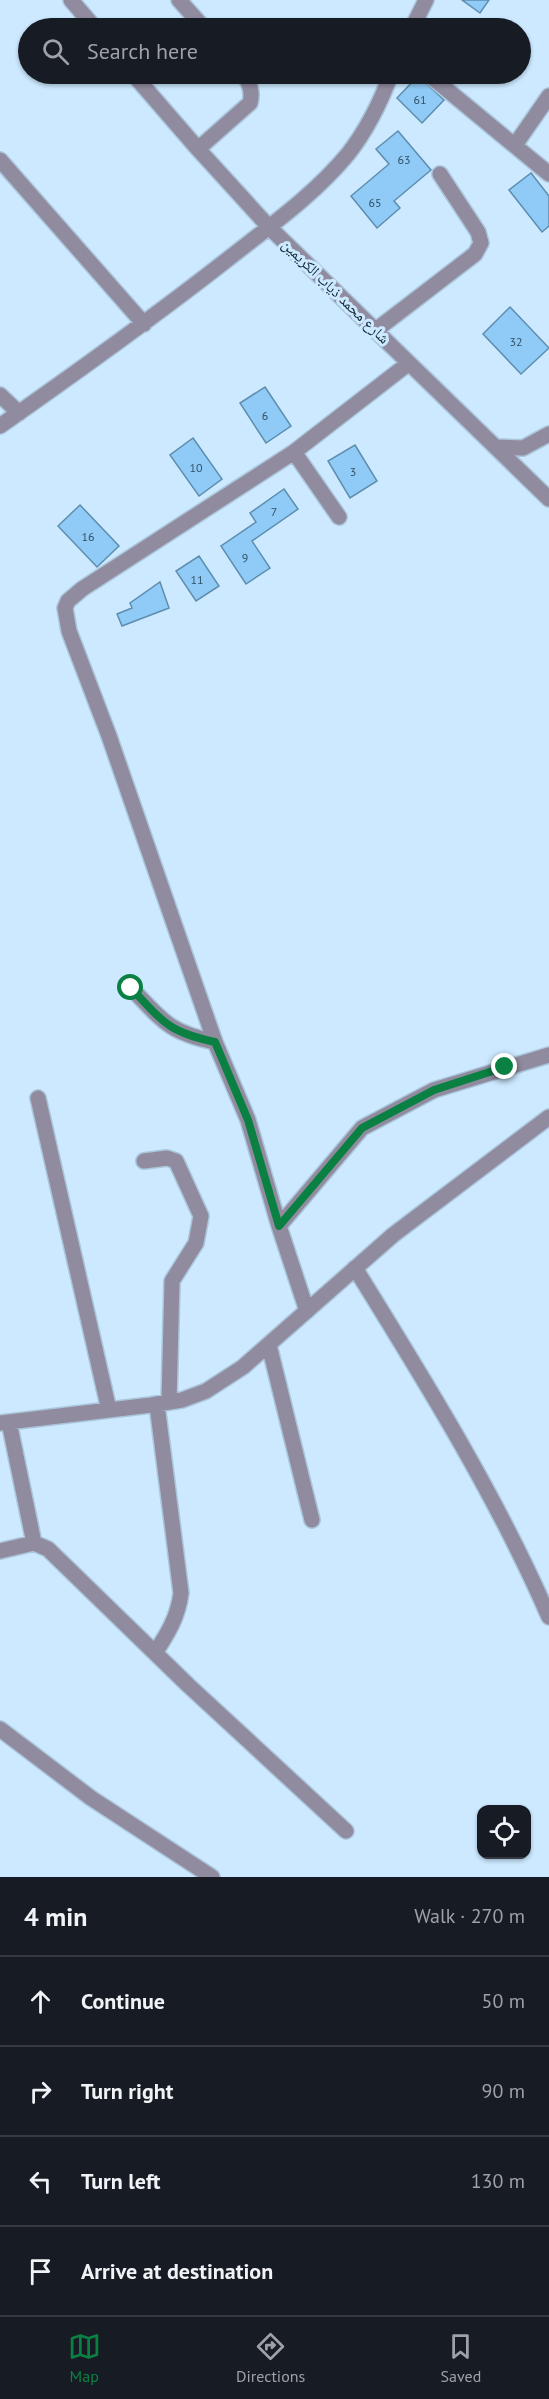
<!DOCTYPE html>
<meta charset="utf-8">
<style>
body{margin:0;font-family:"PT Sans","Noto Naskh Arabic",sans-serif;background:#20242c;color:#f1f3f6}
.controls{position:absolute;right:18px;bottom:18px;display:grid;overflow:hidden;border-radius:12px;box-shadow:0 2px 4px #0004}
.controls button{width:54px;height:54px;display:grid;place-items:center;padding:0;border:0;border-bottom:2px solid #363941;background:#171b24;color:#f1f3f6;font:30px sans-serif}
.stop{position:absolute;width:18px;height:18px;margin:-14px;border:4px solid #0b8043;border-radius:50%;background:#fff}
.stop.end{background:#0b8043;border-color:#fff;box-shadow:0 2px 6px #0008}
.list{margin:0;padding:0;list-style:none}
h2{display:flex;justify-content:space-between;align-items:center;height:78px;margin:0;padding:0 24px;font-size:26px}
h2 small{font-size:20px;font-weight:400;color:#9ea1a6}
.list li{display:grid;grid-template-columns:39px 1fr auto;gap:18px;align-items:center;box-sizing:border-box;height:90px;padding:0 24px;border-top:2px solid #363941}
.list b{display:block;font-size:22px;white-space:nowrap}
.list em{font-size:20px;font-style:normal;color:#9ea1a6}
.icon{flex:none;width:33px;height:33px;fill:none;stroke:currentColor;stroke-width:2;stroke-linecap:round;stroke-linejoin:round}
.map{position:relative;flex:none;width:549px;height:1877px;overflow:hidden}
.search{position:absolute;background:#171b24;box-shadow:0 2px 4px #0004;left:18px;right:18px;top:18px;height:66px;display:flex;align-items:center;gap:15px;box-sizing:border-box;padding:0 21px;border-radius:33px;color:#9ea1a6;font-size:22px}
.sheet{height:438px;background:#171b24}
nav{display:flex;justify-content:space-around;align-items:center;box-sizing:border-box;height:84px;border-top:2px solid #363941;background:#171b24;font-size:16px;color:#9ea1a6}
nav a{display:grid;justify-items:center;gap:3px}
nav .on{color:#0b8043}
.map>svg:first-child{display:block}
</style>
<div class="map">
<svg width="549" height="1877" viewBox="0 0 549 1877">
<rect width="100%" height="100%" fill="#cce9ff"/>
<path fill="#8fcbf6" stroke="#5e8dae" stroke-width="1.5" d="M 462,0 L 489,0 L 480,13 Z
M 418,76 L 444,100 L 422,123 L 397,98 Z
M 398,131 L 431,170 L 394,201 L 400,208 L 377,228 L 351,196 L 389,164 L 376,149 Z
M 531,173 L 549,196 L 549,226 L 542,232 L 509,190 Z
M 510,307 L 549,348 L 521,374 L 483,334 Z
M 265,387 L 291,426 L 266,443 L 240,403 Z
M 193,438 L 222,479 L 199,496 L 170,455 Z
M 355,445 L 377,481 L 350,498 L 328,461 Z
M 284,489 L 298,509 L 252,541 L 270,568 L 246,584 L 221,546 L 256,522 L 250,513 Z
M 80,505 L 119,546 L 97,567 L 58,526 Z
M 199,556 L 219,586 L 196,601 L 176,571 Z
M 160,582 L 169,608 L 122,626 L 117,614 L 132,608 L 130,603 Z"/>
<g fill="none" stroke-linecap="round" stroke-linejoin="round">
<g stroke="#abc6da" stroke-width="18">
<path id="minor" d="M 71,0 L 95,28
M 179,0 L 204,28
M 412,28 L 426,0
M 133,74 L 198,149 L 269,227 L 549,499
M 428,74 L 549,174
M 515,145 L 549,96
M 198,149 L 250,103 C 253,92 250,83 243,74
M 0,160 L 144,324
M 376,330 L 475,254 L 481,243 L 478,232 L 440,174
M 0,395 L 19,413
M 0,426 C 77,372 154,317 228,259 C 270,226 314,195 348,154 C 366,131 381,101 391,74
M 496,447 L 523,448 L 549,434
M 294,452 L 339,517
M 131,988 C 163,1021 168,1032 215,1042
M 38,1098 L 109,1410
M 144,1161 L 167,1158 L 176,1161 L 201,1216 L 196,1243 L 172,1281 L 169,1402
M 279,1226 L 362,1128 L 434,1090 L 549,1055
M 355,1268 C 425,1381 496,1495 549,1617
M 307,1311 L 279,1226 L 248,1120 L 215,1042 L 109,736 L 69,631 L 65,608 L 68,601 L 82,589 L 294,452 L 409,363
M 269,1345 L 312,1520
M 9,1422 L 34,1543
M 0,1423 L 151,1405 L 182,1400 L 206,1391 L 243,1367 L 393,1235 L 549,1117
M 0,1551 L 34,1543 L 48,1549 L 188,1685 L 346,1831
M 155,1653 C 168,1633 178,1617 181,1593 L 157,1405
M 0,1729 L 91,1798 L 212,1877"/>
</g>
<use href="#minor" stroke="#918ba0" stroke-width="15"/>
</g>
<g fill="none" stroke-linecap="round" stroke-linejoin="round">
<path stroke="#0b8043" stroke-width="8" d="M 131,988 C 163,1022 168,1032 215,1042 L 248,1120 L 279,1226 L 362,1128 L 434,1090 L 505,1067"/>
</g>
<g text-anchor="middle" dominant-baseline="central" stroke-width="6" stroke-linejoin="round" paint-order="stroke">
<g font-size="12" fill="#325064">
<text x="420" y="99">61</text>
<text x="404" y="159">63</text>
<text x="375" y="202">65</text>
<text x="516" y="341">32</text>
<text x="265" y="415">6</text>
<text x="196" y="467">10</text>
<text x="353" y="471">3</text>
<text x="274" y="511">7</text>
<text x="88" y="536">16</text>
<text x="245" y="557">9</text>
<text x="197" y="579">11</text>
</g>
<g font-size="15" fill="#132734" stroke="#cce9ff">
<text transform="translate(336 291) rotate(44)">شارع محمد ذياب الكريمين</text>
</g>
</g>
</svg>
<div class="controls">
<button><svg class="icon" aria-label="locate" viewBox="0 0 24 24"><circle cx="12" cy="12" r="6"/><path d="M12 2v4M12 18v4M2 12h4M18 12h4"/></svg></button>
</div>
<div class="stop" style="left:131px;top:988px"></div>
<div class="stop end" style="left:505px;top:1067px"></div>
<div class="search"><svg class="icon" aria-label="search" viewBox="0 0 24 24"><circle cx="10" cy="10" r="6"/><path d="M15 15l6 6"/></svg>Search here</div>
</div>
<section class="sheet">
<h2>4 min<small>Walk · 270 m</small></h2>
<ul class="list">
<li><svg class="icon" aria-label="ahead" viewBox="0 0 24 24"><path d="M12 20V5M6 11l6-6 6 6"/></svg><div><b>Continue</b></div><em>50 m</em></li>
<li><svg class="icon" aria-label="right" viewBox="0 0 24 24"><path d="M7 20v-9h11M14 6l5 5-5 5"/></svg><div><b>Turn right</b></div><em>90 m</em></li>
<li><svg class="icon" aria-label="left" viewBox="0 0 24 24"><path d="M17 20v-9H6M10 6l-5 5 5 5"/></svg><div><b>Turn left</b></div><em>130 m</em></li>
<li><svg class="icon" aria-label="arrive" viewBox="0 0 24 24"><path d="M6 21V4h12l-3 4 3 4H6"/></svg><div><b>Arrive at destination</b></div></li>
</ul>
</section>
<nav>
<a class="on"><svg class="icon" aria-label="map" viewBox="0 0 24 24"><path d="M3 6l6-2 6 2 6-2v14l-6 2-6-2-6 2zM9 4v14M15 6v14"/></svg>Map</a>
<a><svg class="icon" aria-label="directions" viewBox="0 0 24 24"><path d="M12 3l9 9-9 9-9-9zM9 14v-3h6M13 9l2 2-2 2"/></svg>Directions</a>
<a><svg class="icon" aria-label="saved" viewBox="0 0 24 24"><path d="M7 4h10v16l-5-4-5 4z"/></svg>Saved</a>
</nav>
